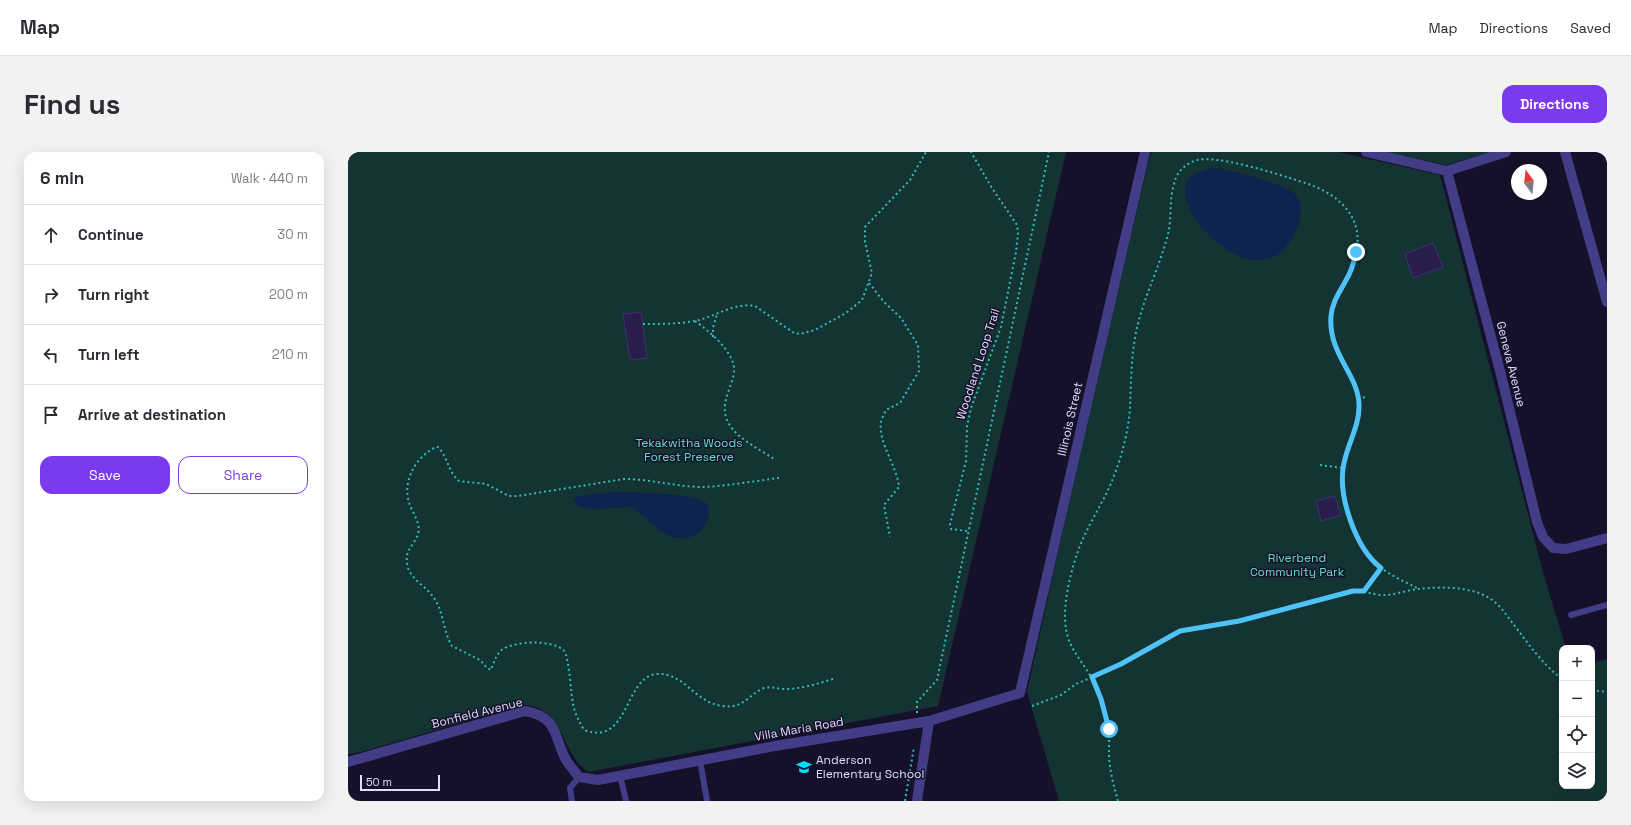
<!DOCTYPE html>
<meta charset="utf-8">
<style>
body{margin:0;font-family:"Space Grotesk",sans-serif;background:#f2f2f3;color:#2b2b33}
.controls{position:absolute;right:12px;bottom:12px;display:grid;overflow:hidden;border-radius:8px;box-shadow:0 4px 16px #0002}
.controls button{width:36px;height:36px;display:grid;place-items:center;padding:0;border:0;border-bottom:1px solid #e1e1e2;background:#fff;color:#2b2b33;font:20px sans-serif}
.compass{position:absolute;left:1163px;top:12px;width:36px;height:36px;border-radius:50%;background:#fff;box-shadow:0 4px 16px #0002;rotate:345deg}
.scale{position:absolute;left:12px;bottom:10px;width:80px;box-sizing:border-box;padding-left:4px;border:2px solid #e0dbff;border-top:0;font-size:11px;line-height:14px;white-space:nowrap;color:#e0dbff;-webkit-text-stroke:3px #16112a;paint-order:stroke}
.stop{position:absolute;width:12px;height:12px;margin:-9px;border:3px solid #4fc3f7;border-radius:50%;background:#fff}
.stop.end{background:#4fc3f7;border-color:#fff;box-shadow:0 1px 4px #0008}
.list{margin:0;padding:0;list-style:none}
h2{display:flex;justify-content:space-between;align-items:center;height:52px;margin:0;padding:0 16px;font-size:17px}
h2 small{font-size:13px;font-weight:400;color:#7c7c81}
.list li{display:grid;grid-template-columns:26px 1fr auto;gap:12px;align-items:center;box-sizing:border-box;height:60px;padding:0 16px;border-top:1px solid #e1e1e2}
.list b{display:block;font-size:15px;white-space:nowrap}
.list em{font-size:13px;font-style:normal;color:#7c7c81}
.actions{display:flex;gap:8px;padding:12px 16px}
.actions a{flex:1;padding:9px 0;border:1px solid #7c3aed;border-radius:12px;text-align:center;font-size:14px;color:#7c3aed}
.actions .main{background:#7c3aed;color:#fff}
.icon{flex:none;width:22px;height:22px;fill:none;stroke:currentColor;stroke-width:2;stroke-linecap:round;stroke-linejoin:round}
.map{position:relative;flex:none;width:1259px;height:649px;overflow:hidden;border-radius:12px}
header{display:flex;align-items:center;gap:24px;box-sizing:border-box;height:56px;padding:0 20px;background:#fff;border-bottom:1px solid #e1e1e2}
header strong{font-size:19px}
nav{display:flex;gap:22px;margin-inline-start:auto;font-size:14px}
.intro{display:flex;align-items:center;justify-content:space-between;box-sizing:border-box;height:96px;padding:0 24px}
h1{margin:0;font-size:28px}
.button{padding:10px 18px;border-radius:12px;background:#7c3aed;color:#fff;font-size:14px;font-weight:700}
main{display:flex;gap:24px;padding:0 24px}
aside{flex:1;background:#fff;border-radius:12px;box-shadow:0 4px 16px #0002}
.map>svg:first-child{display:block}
</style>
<header>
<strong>Map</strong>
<nav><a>Map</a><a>Directions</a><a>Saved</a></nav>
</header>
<div class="intro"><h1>Find us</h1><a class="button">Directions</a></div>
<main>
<aside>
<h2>6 min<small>Walk · 440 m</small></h2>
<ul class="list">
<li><svg class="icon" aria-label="ahead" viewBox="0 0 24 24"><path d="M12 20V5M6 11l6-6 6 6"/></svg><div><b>Continue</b></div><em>30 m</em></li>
<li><svg class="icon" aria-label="right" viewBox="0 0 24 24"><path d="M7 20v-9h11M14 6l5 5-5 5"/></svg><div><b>Turn right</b></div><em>200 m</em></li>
<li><svg class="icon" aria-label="left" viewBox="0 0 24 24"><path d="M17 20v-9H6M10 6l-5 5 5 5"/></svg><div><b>Turn left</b></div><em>210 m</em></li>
<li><svg class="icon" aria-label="arrive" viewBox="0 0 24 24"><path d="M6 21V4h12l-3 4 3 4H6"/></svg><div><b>Arrive at destination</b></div></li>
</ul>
<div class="actions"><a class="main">Save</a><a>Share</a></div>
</aside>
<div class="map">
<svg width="1259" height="649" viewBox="0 0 1259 649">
<rect width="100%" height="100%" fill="#16112a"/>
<path fill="#143434" d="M 0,0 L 718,0 L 590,554 L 240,620 C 210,598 218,554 174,553 L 13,600 L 0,602 Z
M 803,0 L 990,0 L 1092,23 L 1196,424 L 1218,496 L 1214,496 L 1214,634 L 1244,634 L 1244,511 L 1259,507 L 1259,649 L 711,649 L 679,540 L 745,241 Z
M 1040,0 L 1142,0 L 1098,13 Z"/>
<path fill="#0e234d" d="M 870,16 C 886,20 937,31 947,42 C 963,60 942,99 923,106 C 920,107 917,107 914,108 C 870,114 793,20 870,16 Z
M 267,340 C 289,341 341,340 358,351 C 363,359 361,367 356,374 C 352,381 346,385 338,386 C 314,389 302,366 283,355 C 268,354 237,363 226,350 L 226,346 L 231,344 Z"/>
<path fill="#281d4b" stroke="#403077" d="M 1085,91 L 1095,115 L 1065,126 L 1057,102 Z
M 293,160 L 299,206 L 282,208 L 275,162 Z
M 987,344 L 993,363 L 973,369 L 968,349 Z"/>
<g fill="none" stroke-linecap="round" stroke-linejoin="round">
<path stroke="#32bbb8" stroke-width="2" stroke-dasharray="2 3" stroke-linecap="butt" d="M 521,131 L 536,150 L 553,166 L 570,193 L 571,219 L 552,251 L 538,258 C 536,262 534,266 533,270 C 530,291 549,314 551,335 L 536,353 L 542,385
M 347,169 C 361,179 388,201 386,220 C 384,236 372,250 379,268 C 387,286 410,296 426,307
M 295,172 C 312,172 330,172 347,169 C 367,165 386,150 407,154 L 446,181 L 452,182 L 467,178 L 498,161 L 514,148 L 524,121 L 517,90 L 517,75 L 562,28 L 578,0
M 365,185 L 365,176 L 369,162
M 1010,247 L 1018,245
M 972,313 L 995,316
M 431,326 C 406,329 380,334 355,335 C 329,335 303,327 276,327 L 170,344 L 161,344 L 138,332 L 111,329 C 100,320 100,305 90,295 L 88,295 C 67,305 53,331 62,353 C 65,362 73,371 70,382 C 66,395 55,397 60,416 C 64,428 79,435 86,446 C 96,460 95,480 104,494 L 132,508 L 139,516 L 143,518 C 146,510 148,502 155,497 C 168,489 205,487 216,499 C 221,504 223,542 225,552 C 227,562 231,569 236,578 C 281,595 276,526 308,522 C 337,520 346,551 375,554 C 396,557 401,542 416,536 C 423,534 429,537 437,537 C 453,537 469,532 485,527
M 619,379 L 603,377 L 602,372 L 618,309 L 619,275 L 623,256 L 653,175 L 668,100 L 670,81 L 669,73 L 644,36 L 623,0
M 1016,439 L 1033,415
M 1244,538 L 1259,540
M 684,554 L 713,543 L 728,532 L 773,513 L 832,479 L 891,469 L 1005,439 C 1015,438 1025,443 1035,443 C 1047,443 1059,438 1071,437 C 1097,434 1134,434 1152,455 C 1173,480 1188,507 1214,527
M 569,561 L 569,550 L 589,528 L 701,0
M 557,649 L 566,595
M 770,649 C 766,635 762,620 761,605 C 761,592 762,580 759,567 C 755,553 750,538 743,525 C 737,514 728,504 723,493 C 710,468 721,425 730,399 C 738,377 751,357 761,336 C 772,311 780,283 782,256 C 783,233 783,209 787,186 C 793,150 811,118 820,82 C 824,66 821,48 826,32 C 828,21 836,13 846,9 C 864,1 930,22 951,29 C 996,42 1023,71 1003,118 C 997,134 984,147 983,165 C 981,202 1007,218 1010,248 C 1013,270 1001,290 996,310 C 989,341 1007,395 1032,415 C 1043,424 1058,430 1071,437"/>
<path stroke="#433d88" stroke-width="6" d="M 1223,463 L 1259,453
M 352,608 L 359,649
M 272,623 L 278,649
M 224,649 L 222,636 L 231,625"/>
<path stroke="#433d88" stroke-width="10" d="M 1018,0 L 1099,19 L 1158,0
M 1217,0 L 1259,150
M 1099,19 L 1152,219 L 1189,370 L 1195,385 L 1205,396 L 1218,397 L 1259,386
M 0,610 L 177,559 C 211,565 205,584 218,608 C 222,614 227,620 231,625 L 250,628 L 427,594 L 581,569 L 672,541 L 797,0
M 569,649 L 581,569"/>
</g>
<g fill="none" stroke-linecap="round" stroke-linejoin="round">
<path stroke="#4fc3f7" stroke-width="5" d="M 761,577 L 753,547 L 744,525 L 773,512 L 832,479 L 891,469 L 1005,439 L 1016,439 L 1033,416 C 1007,396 989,342 996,311 C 1000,291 1012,273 1011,252 C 1010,222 980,202 983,164 C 984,150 992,140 998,128 C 1004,119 1006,110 1008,100"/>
</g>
<defs>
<g id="school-bare" transform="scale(1.2)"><path d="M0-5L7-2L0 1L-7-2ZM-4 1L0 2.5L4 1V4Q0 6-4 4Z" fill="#0adbfc" stroke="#16112a" stroke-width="2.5" paint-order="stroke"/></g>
</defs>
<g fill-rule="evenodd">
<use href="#school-bare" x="456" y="615"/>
</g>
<g text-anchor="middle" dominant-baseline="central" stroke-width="3" stroke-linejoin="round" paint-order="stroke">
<g font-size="12" fill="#e0dbff" stroke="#16112a">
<text transform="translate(630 212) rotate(-72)">Woodland Loop Trail</text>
<text transform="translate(1163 212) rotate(76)">Geneva Avenue</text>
<text transform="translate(722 267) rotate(-77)">Illinois Street</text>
<text transform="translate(129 561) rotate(-14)">Bonfield Avenue</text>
<text transform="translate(451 577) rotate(-10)">Villa Maria Road</text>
</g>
<g font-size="12" fill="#66dfc6" stroke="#16112a">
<text x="341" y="291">Tekakwitha Woods<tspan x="341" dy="14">Forest Preserve</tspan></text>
<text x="949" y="406">Riverbend<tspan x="949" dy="14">Community Park</tspan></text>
</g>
<g font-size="12" fill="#e0dbff" stroke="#16112a" text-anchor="start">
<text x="468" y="608">Anderson<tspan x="468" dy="14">Elementary School</tspan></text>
</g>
</g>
</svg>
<div class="controls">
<button>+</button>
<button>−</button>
<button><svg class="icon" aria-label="locate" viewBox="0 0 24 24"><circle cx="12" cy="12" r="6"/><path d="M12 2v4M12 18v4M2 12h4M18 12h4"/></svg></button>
<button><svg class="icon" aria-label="layers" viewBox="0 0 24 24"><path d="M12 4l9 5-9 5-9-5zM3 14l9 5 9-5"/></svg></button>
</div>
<svg class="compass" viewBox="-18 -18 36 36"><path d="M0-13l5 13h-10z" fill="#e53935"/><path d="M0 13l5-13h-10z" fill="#7c7c81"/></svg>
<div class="scale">50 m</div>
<div class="stop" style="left:761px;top:577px"></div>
<div class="stop end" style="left:1008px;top:100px"></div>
</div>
</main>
